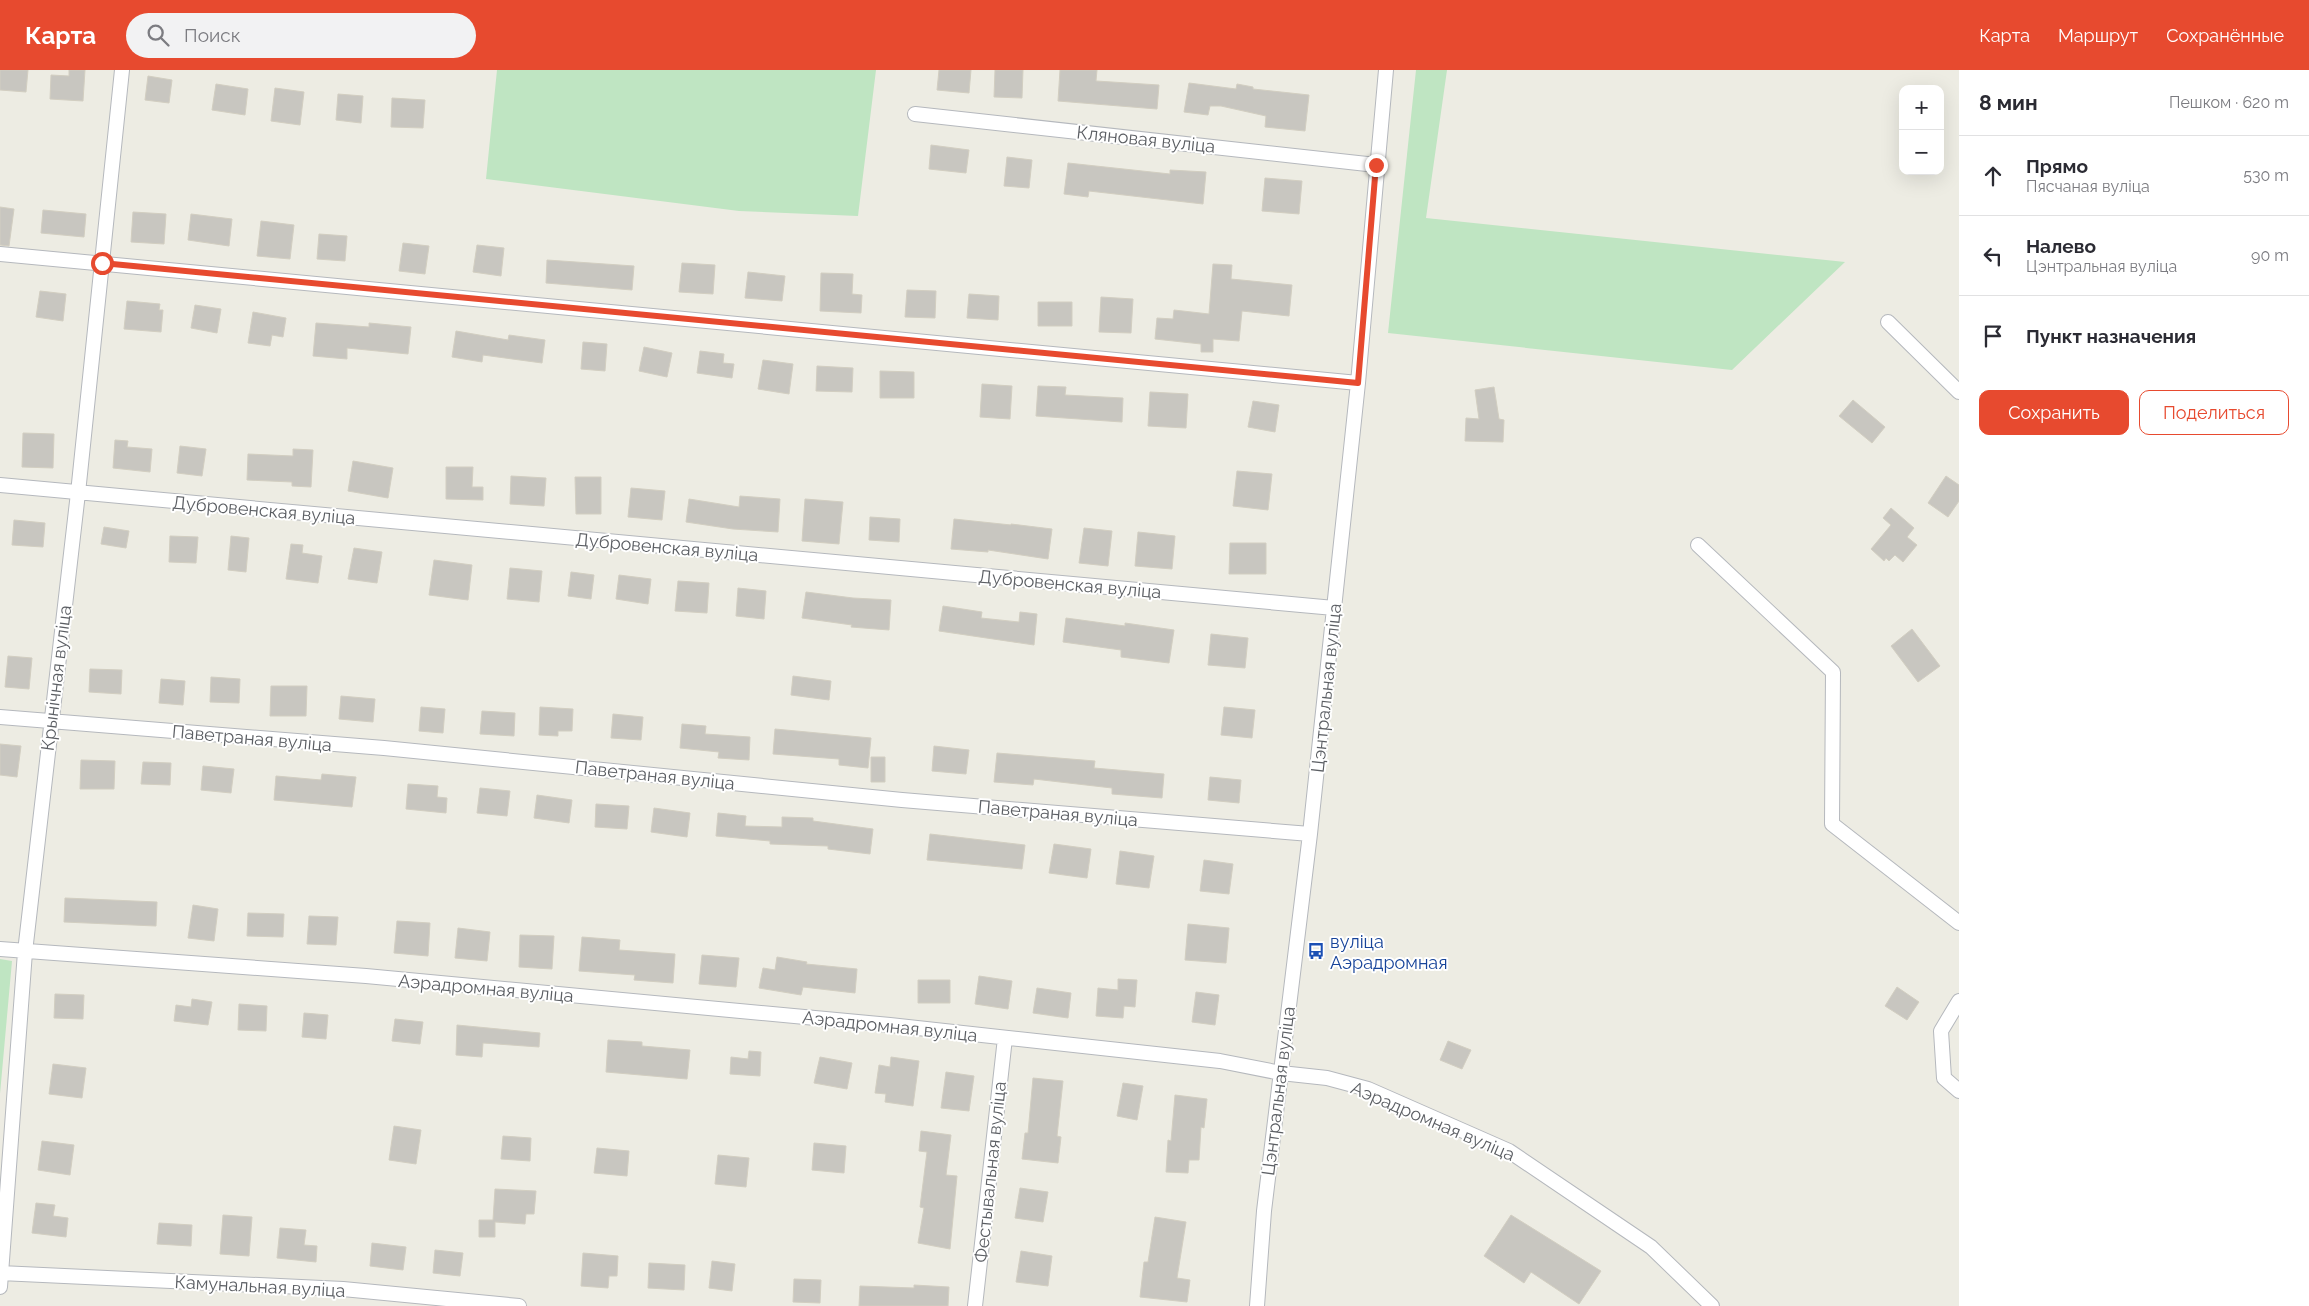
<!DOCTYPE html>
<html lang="ru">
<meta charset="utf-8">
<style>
body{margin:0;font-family:Raleway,sans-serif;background:#f2f2f3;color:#2b2b33}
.controls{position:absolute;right:15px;top:15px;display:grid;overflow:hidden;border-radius:10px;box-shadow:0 5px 20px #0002}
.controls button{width:45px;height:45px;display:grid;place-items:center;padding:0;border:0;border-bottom:1px solid #e1e1e2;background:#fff;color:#2b2b33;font:25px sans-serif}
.stop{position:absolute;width:15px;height:15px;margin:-11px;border:4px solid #e74a2f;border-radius:50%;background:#fff}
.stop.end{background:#e74a2f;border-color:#fff;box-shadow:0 1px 5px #0008}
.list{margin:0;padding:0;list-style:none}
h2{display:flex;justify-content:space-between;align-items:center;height:65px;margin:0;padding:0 20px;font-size:21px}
h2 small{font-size:16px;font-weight:400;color:#7c7c81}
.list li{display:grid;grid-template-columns:32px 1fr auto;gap:15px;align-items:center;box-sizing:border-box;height:80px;padding:0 20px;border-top:1px solid #e1e1e2}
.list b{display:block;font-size:19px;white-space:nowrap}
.list p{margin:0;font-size:16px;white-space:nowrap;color:#7c7c81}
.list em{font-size:16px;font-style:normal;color:#7c7c81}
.actions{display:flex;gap:10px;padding:15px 20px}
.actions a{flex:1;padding:11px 0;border:1px solid #e74a2f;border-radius:10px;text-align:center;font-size:18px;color:#e74a2f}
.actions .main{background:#e74a2f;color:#fff}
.icon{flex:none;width:28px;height:28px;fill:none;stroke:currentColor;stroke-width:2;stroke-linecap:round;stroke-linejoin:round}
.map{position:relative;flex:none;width:1959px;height:1236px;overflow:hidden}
header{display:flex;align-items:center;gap:30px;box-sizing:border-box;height:70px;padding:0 25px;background:#e74a2f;color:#fff}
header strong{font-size:24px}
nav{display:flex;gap:28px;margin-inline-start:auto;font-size:18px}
.search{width:350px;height:45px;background:#f2f2f3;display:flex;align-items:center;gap:12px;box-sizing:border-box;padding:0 18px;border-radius:28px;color:#7c7c81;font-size:19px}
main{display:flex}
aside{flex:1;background:#fff}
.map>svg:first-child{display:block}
</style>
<header>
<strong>Карта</strong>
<div class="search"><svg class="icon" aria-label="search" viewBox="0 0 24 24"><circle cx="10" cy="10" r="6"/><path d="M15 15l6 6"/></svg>Поиск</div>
<nav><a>Карта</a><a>Маршрут</a><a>Сохранённые</a></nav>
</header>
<main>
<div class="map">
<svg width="1959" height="1236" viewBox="0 0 1959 1236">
<rect width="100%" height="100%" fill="#edece3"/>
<path fill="#bfe5c2" d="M 497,0 L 876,0 L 858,146 L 739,141 L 486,109 Z
M 1416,0 L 1447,0 L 1426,148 L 1845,192 L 1732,300 L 1388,263 Z
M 0,889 L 12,891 L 0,1024 Z"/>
<path fill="#c8c6c0" stroke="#d2cec1" d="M 0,0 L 28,0 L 26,22 L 0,20 Z
M 69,0 L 85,0 L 83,31 L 50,29 L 51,5 L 69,6 Z
M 939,0 L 971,0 L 969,23 L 937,20 Z
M 995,0 L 1023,0 L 1022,28 L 994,27 Z
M 1060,0 L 1097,0 L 1096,11 L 1159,15 L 1157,39 L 1058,31 Z
M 148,6 L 172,10 L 169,33 L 145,30 Z
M 1189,13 L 1236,19 L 1237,14 L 1253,17 L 1253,19 L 1309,25 L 1305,61 L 1265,57 L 1266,46 L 1221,36 L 1210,36 L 1208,45 L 1184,42 Z
M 216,14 L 248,19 L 245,45 L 212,40 Z
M 275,18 L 304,22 L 300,55 L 271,51 Z
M 338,24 L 363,26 L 361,53 L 336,50 Z
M 392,28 L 425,30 L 423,58 L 391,57 Z
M 931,75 L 969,80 L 966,103 L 929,99 Z
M 1007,87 L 1032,90 L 1029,118 L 1004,116 Z
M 1068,93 L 1170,104 L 1170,100 L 1206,102 L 1203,134 L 1089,121 L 1088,127 L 1064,124 Z
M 1265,108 L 1302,111 L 1299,144 L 1262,141 Z
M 0,137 L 14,139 L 9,176 L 0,175 Z
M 43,140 L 86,144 L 84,167 L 41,163 Z
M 133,142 L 166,144 L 164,174 L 131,172 Z
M 191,144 L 232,149 L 229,176 L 188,170 Z
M 261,151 L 294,155 L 290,189 L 257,186 Z
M 319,164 L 347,166 L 345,191 L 317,189 Z
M 403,173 L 429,176 L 425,204 L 399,201 Z
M 477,175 L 504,178 L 501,206 L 473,202 Z
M 547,190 L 634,196 L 632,220 L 546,213 Z
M 682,193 L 715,195 L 713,224 L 679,222 Z
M 1213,194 L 1232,195 L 1231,209 L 1292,215 L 1289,246 L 1242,241 L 1239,271 L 1213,269 L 1213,282 L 1201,282 L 1201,274 L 1155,269 L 1157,248 L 1173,249 L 1174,240 L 1209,244 Z
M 748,202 L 785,206 L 782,231 L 745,228 Z
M 821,203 L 853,204 L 852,224 L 862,225 L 861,243 L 820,241 Z
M 907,220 L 936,221 L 935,248 L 905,247 Z
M 40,221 L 66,224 L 63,251 L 36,247 Z
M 969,224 L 999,226 L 998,250 L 967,248 Z
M 1101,227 L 1133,229 L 1131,263 L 1099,262 Z
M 127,231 L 160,234 L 159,240 L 163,240 L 161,262 L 124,259 Z
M 1038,232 L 1072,232 L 1072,256 L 1038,256 Z
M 195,235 L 221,239 L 217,263 L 191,258 Z
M 253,242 L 286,248 L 283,267 L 272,265 L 270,276 L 248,273 Z
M 316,253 L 369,257 L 369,253 L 411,257 L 408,284 L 347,278 L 347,289 L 313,286 Z
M 456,261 L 508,270 L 509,265 L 545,270 L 542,293 L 483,285 L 482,292 L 452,287 Z
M 583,272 L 607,274 L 605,301 L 581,299 Z
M 644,277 L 672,283 L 667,307 L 639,301 Z
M 700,281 L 724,284 L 723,293 L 734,294 L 732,308 L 697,303 Z
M 763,290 L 793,294 L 789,324 L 758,319 Z
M 817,296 L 853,298 L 852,322 L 816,321 Z
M 880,301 L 914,302 L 914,328 L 880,328 Z
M 982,314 L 1012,316 L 1010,349 L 980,347 Z
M 1038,316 L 1066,317 L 1065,325 L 1123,328 L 1122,352 L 1036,346 Z
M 1494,317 L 1499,349 L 1504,350 L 1503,372 L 1465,371 L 1466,348 L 1479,349 L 1475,320 Z
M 1150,322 L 1188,324 L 1186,358 L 1148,356 Z
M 1853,330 L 1885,357 L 1872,373 L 1839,346 Z
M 1253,331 L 1279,335 L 1275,362 L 1248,357 Z
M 23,363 L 54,364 L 53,398 L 22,397 Z
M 115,370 L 128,371 L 127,377 L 152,379 L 150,402 L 113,398 Z
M 180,376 L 206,379 L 202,406 L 177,403 Z
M 293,379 L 313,380 L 311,417 L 292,416 L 292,412 L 247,410 L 248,384 L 293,386 Z
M 353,391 L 393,398 L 388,428 L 348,421 Z
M 446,397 L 473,397 L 472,417 L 483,417 L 483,430 L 446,429 Z
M 1237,401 L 1272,404 L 1268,440 L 1233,436 Z
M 511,406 L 546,408 L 544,436 L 510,434 Z
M 1946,406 L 1959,415 L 1959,431 L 1948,447 L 1928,433 Z
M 575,407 L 601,407 L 601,444 L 576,444 Z
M 631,418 L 665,421 L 662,450 L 628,447 Z
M 740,426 L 780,429 L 778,462 L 733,459 L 686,452 L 689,429 L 739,437 Z
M 805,429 L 843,432 L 839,474 L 802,471 Z
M 1891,438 L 1914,458 L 1907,467 L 1917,475 L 1903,492 L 1895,485 L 1889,491 L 1886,488 L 1884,491 L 1871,479 L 1891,455 L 1883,448 Z
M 870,447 L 900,449 L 899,472 L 869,470 Z
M 954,449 L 1011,455 L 1011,454 L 1052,459 L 1048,489 L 988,480 L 988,482 L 951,479 Z
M 14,450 L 45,453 L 43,477 L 12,475 Z
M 104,457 L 129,461 L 126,478 L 101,474 Z
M 1084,458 L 1112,461 L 1108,496 L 1079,493 Z
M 1138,462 L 1175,466 L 1172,499 L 1135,496 Z
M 170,466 L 198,467 L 196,493 L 169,492 Z
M 231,466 L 249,468 L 246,502 L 228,500 Z
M 1230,473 L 1266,473 L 1266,504 L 1229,504 Z
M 291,474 L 303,475 L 302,483 L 322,486 L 318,513 L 286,509 Z
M 354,478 L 382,482 L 377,513 L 348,509 Z
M 434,490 L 472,495 L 468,530 L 429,525 Z
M 510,498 L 542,501 L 539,532 L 507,529 Z
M 571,502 L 594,505 L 591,529 L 568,526 Z
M 619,505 L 651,509 L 648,534 L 616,529 Z
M 678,511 L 709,513 L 707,543 L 675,541 Z
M 738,518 L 766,521 L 764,549 L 736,546 Z
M 806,522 L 853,528 L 891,530 L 889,560 L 851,557 L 852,555 L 802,548 Z
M 943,536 L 982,542 L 981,548 L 1019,552 L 1020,542 L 1037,544 L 1034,575 L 939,561 Z
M 1066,548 L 1125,556 L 1125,553 L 1174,560 L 1169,593 L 1121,587 L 1121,580 L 1063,572 Z
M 1912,559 L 1940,596 L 1918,612 L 1891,576 Z
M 1211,564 L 1248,568 L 1245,598 L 1208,595 Z
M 8,586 L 32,588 L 29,619 L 5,617 Z
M 90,599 L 122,600 L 121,624 L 89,622 Z
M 793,606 L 831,611 L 829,630 L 791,625 Z
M 211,607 L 240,609 L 239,633 L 210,632 Z
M 161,609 L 185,611 L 183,635 L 159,633 Z
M 271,616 L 307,616 L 306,646 L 270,646 Z
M 341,626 L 375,629 L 373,652 L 339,649 Z
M 421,637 L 445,639 L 443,663 L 419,661 Z
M 540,637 L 573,639 L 572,661 L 558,661 L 558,666 L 539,665 Z
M 1224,637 L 1255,640 L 1252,668 L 1221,665 Z
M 482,641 L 515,643 L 514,666 L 480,664 Z
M 613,644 L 643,647 L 641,670 L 611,668 Z
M 682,654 L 706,656 L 705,664 L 750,667 L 749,690 L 718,688 L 719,682 L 680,678 Z
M 775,659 L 871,668 L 868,698 L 839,695 L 839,689 L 773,684 Z
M 0,674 L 21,676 L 17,707 L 0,705 Z
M 934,676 L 969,680 L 966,704 L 932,701 Z
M 997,683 L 1095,691 L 1094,698 L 1164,704 L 1162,728 L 1112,724 L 1112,718 L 1034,709 L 1033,715 L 994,712 Z
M 871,687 L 885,687 L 885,712 L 871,712 Z
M 81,690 L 115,691 L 114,719 L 80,719 Z
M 143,692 L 171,693 L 170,715 L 141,714 Z
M 203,696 L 234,699 L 231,723 L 201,720 Z
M 322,704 L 356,707 L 352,737 L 274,730 L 276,706 L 321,710 Z
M 1210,707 L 1241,710 L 1239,733 L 1208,730 Z
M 408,714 L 438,716 L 437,727 L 447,728 L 446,743 L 406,739 Z
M 480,718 L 510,721 L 507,746 L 477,743 Z
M 537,725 L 572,730 L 569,753 L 534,748 Z
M 596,734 L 629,736 L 627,759 L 595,757 Z
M 654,738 L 690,743 L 687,767 L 651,762 Z
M 718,743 L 746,746 L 745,756 L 782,757 L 782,747 L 813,748 L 813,751 L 873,759 L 870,784 L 828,779 L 828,776 L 770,774 L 770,771 L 716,766 Z
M 930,764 L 1025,775 L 1022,799 L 927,790 Z
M 1054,774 L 1091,779 L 1087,808 L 1049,803 Z
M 1120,781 L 1154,786 L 1149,818 L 1116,814 Z
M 1204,790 L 1233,794 L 1229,824 L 1200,821 Z
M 65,828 L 157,832 L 156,856 L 64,852 Z
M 193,835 L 218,839 L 214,871 L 188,868 Z
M 248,843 L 284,844 L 283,867 L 247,866 Z
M 309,846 L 338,847 L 336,875 L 307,874 Z
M 397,851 L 430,853 L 428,886 L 394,883 Z
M 1188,854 L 1229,858 L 1226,893 L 1185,890 Z
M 458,858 L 490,862 L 487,891 L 455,888 Z
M 520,865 L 554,866 L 552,899 L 519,897 Z
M 582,867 L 620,870 L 619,880 L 675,884 L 673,913 L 634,910 L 635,905 L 579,901 Z
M 702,885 L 739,888 L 736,917 L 699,914 Z
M 777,887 L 807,892 L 806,894 L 857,899 L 855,923 L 803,917 L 801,925 L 759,918 L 763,898 L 775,900 Z
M 979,906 L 1012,911 L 1008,939 L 975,934 Z
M 1118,909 L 1137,910 L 1135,937 L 1124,936 L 1123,948 L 1096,946 L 1098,918 L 1118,920 Z
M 918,910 L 950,910 L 950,933 L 918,933 Z
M 1897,917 L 1919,932 L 1907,950 L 1885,936 Z
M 1037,918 L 1071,923 L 1068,948 L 1033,943 Z
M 1196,922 L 1219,925 L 1215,955 L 1192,952 Z
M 55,924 L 84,925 L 83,949 L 54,948 Z
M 192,929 L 212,932 L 208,955 L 174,951 L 176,935 L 191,937 Z
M 239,934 L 267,936 L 266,961 L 238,960 Z
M 304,943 L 328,945 L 326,969 L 302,967 Z
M 395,949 L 423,952 L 420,974 L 392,971 Z
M 457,955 L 540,963 L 539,977 L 483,973 L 482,987 L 456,985 Z
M 608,970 L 642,972 L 642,976 L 690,980 L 687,1009 L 606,1002 Z
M 1448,971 L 1471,980 L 1462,999 L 1440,990 Z
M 749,981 L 761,982 L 760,1006 L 730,1004 L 731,987 L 748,989 Z
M 820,987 L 852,993 L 847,1019 L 814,1013 Z
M 891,987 L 919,991 L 913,1036 L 885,1032 L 886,1024 L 875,1023 L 879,995 L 890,997 Z
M 53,994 L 86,998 L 82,1028 L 49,1024 Z
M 946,1002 L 974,1006 L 969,1041 L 941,1038 Z
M 1033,1008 L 1063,1011 L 1057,1066 L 1061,1067 L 1058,1093 L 1022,1089 L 1025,1063 L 1028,1063 Z
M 1123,1013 L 1143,1016 L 1137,1050 L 1117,1046 Z
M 1175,1025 L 1207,1029 L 1204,1058 L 1201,1057 L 1199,1090 L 1189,1090 L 1188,1103 L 1166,1102 L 1168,1070 L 1171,1071 Z
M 394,1056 L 421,1060 L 416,1094 L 389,1090 Z
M 921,1061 L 951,1065 L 946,1105 L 957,1106 L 950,1179 L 918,1173 L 924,1138 L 920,1137 L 927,1082 L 919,1081 Z
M 503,1066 L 531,1068 L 530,1091 L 501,1089 Z
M 42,1071 L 74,1075 L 70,1105 L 38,1100 Z
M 814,1073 L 846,1076 L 844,1103 L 812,1100 Z
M 597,1078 L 629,1081 L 627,1106 L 594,1103 Z
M 718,1085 L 749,1088 L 746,1117 L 715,1114 Z
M 1020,1118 L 1048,1122 L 1043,1152 L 1015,1148 Z
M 495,1119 L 536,1121 L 534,1144 L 526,1144 L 525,1154 L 495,1152 L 495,1167 L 479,1167 L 479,1150 L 493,1150 Z
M 36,1133 L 55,1135 L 53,1146 L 68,1148 L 66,1167 L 32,1163 Z
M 223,1145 L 252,1147 L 249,1186 L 220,1184 Z
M 1511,1145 L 1601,1201 L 1579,1234 L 1531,1202 L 1524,1213 L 1484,1186 Z
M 1155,1147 L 1186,1152 L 1177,1208 L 1190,1210 L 1187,1232 L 1140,1227 L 1144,1192 L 1148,1192 Z
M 159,1153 L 192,1155 L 191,1176 L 157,1174 Z
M 280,1158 L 306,1160 L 304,1175 L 317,1176 L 316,1192 L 277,1188 Z
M 372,1173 L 406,1177 L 403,1200 L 370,1196 Z
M 435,1180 L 463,1183 L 460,1206 L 433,1203 Z
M 1021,1181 L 1052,1186 L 1048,1216 L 1016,1212 Z
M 583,1183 L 618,1186 L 617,1206 L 609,1206 L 608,1218 L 581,1216 Z
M 712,1191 L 735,1194 L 732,1221 L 709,1218 Z
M 649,1193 L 685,1195 L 684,1220 L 648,1218 Z
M 794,1209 L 821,1210 L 820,1233 L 793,1232 Z
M 914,1215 L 949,1217 L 948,1236 L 859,1236 L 860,1216 L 914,1218 Z"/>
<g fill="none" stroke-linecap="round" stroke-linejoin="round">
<g stroke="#b5b8bd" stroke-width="16">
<path id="street" d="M 915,44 L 1376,95
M 0,184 L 1358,313
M 1888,252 L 1959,322
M 0,415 L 1334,538
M 1698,475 L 1833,602 L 1832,754 L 1959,853
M 0,647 L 384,678 L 902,730 L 1310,764
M 0,879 L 366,906 L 890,955 L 1220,991 L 1281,1003 L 1327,1008 L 1368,1019 L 1509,1081 L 1651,1177 L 1712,1236
M 1959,931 L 1941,961 L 1944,1008 L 1959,1021
M 0,1203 L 343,1219 L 519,1236
M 0,1217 L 25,882 L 78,423 L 122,0
M 975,1236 L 1005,968
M 1257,1236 L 1264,1141 L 1310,764 L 1358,313 L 1386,0"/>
</g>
<use href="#street" stroke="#fff" stroke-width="14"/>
</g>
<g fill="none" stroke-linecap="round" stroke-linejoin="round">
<path stroke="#e74a2f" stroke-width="6" d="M 102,193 L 1358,313 L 1376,95"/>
</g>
<defs>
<g id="bus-bare" transform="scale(1.35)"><path d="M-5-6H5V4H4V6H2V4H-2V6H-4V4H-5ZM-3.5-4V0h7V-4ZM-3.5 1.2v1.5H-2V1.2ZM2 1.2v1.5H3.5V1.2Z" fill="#1a4fb4" stroke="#fff" stroke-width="2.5" paint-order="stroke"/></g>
</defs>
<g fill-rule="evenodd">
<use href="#bus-bare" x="1316" y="881"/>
</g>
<g text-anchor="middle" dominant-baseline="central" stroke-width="4" stroke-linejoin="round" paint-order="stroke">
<g font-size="18" fill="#5b5e63" stroke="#fff">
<text transform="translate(1146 69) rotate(6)">Кляновая вуліца</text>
<text transform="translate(264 440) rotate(5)">Дубровенская вуліца</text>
<text transform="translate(667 477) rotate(5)">Дубровенская вуліца</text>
<text transform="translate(1070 514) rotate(5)">Дубровенская вуліца</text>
<text transform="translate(56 608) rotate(-83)">Крынічная вуліца</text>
<text transform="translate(1326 618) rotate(-84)">Цэнтральная вуліца</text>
<text transform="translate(252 668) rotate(5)">Паветраная вуліца</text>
<text transform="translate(655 705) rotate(6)">Паветраная вуліца</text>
<text transform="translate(1058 743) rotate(5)">Паветраная вуліца</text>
<text transform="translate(486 918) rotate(5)">Аэрадромная вуліца</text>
<text transform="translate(890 956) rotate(6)">Аэрадромная вуліца</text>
<text transform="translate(1278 1021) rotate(-83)">Цэнтральная вуліца</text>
<text transform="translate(1433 1051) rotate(23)">Аэрадромная вуліца</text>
<text transform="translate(990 1102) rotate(-84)">Фестывальная вуліца</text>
<text transform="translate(260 1216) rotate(3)">Камунальная вуліца</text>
</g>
<g font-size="18" fill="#164399" stroke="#fff" text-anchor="start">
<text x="1330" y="871">вуліца<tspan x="1330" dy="21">Аэрадромная</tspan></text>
</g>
</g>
</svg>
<div class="controls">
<button>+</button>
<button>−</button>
</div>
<div class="stop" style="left:102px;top:193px"></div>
<div class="stop end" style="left:1376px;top:95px"></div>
</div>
<aside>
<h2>8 мин<small>Пешком · 620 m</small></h2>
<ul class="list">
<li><svg class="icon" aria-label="ahead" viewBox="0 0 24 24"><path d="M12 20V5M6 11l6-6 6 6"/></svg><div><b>Прямо</b><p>Пясчаная вуліца</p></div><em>530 m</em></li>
<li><svg class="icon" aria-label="left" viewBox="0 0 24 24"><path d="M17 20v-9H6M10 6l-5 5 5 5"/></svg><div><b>Налево</b><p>Цэнтральная вуліца</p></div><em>90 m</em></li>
<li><svg class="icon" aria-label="arrive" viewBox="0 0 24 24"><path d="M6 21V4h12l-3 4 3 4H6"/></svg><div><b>Пункт назначения</b></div></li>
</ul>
<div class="actions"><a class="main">Сохранить</a><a>Поделиться</a></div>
</aside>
</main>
